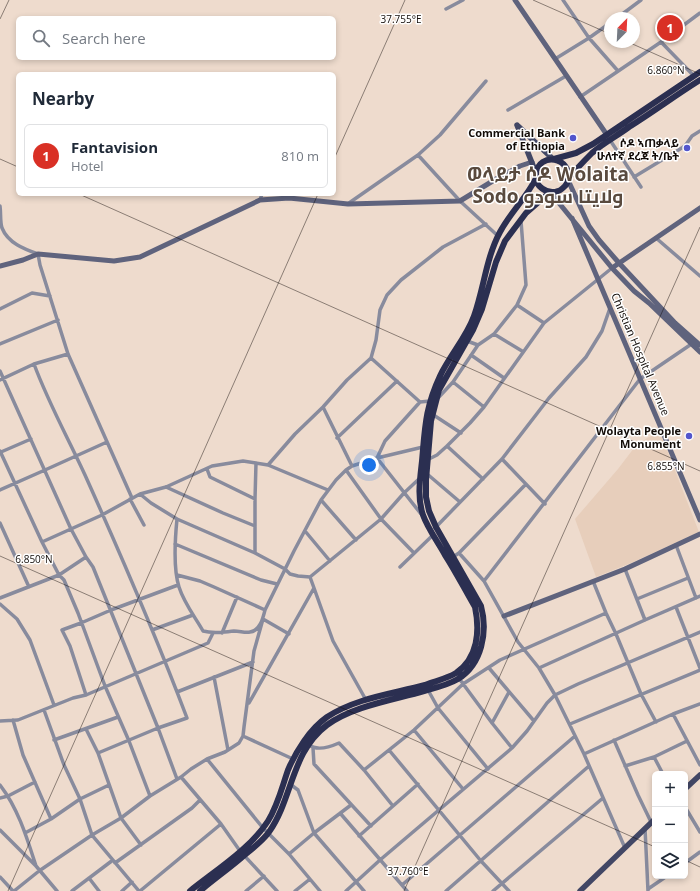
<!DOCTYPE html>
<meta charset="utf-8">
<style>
body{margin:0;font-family:"Open Sans",Cairo,"Noto Sans Ethiopic",sans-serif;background:#f2f2f3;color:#1f2937}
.controls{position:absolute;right:12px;bottom:12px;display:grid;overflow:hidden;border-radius:6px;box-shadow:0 2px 6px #0003}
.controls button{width:36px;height:36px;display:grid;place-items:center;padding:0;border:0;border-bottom:1px solid #e0e1e3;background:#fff;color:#1f2937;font:20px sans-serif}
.compass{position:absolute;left:604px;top:12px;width:36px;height:36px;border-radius:50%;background:#fff;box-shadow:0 2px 6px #0003;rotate:24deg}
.you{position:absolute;left:369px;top:465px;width:14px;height:14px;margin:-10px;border:3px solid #fff;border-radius:50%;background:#1a73e8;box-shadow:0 0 0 6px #1a73e833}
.badge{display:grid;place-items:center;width:26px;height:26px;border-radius:50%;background:#d93025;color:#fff;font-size:13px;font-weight:700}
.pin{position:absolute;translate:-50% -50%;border:2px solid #fff;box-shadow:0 1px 4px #0006}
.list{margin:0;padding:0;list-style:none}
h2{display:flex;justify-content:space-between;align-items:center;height:52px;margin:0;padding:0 16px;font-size:17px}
h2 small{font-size:13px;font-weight:400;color:#747a83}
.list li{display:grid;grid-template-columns:26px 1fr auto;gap:12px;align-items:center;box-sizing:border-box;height:64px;margin:0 8px 8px;padding:0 8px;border:1px solid #e0e1e3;border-radius:6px}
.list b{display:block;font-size:15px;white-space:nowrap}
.list p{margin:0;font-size:13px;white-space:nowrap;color:#747a83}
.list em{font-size:13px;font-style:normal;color:#747a83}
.icon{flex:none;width:22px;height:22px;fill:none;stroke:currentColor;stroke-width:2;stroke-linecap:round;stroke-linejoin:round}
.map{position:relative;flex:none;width:700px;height:891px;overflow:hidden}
.search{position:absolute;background:#fff;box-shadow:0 2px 6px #0003;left:16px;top:16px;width:320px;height:44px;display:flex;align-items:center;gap:10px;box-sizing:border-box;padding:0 14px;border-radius:6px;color:#747a83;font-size:15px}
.panel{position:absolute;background:#fff;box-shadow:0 2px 6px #0003;left:16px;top:72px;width:320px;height:124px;border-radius:6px}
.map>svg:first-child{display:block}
</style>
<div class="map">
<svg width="700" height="891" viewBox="0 0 700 891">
<rect width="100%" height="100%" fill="#eedbcd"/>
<path fill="#e7cebb" d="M 660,432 L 699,532 L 631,563 L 596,577 L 575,519 L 618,469 L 634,448 L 647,438 Z"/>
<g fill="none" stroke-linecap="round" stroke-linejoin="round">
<path stroke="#888b9d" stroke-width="3.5" d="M 563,0 L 589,38 L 618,71
M 446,9 L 463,0
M 617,18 L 641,0
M 661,42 L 694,76
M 555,59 L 589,38 L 610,23
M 580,97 L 661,42 L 700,13
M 508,110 L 566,76
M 610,140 L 641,187
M 418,155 L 460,201 L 498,236
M 634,177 L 685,146 L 692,136 L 700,131
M 260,200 L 262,194
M 349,203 L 418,155 L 440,135 L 486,81
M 0,206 C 1,213 0,222 2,228 C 8,243 24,249 38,254 L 40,265 L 68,354 L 132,498
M 656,238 L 700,276
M 517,305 L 544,323
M 0,309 L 32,293 L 50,296
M 494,334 L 522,351
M 467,341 L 478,345 L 494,334 L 517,305 L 526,285 L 521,221
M 0,344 L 58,320
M 471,355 L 504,378
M 371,358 L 420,402 L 430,401
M 34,364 C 48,402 68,438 85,475 C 121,555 156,636 187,718 L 158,728 L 98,753
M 0,371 L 71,529 L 86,557 L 93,567 L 158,728 L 177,779
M 0,380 L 34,364 L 68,354
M 453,382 L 484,407
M 438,398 L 453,382 L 478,345
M 420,402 L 385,441 L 377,458 L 421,514
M 323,407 L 352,466
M 432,414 L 461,433
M 337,438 L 397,381
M 447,446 L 483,479
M 0,451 L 42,542 L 59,575 L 64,580 L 78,613 L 105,686 L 129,741 L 150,796
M 1,452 L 31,439
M 502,459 L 545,504
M 427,460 L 437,455 L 447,446 L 470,423 L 484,407 L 544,323 L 612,268
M 268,465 L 328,490
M 207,469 L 210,477 L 255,499
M 346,470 L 381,519 L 414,553
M 426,473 L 460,502
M 166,487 L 223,513 L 255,526
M 0,490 L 45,470 L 107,442
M 140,494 L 151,503 L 177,519 C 175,539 173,568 179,587 C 184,603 195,617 203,631 C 214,634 223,632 234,631 C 240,631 245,633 250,632 C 260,631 263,618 265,610 L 294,551 L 321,500 L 336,480 L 346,470 L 352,466 L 377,458 L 423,447
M 130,499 L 144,525
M 321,500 L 356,540
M 177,519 L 255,553 L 285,569 L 290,574 L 298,576 L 310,577 L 381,519 L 404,493 L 420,478
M 0,523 L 29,587
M 435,528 L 502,459 L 549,398 L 586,357 L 602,331 L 610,308
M 305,531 L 330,561
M 42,542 L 102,515 L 140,494 L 166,487 L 212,466 L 243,461 L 268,465 L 295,434 L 323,407 L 347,380 L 371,358 L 376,340 L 380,310 L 387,295 L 401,280 L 443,247 L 486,224
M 175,544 L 261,580 L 277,584
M 676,545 L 696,598
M 255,553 L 255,499 L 256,463
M 459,553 L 484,581 L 518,642 L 539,668 L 555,695 L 584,754 L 625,848
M 453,557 L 459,553 L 526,484
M 400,567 L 433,535
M 625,569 L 645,620
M 177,575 L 200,581 L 214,587 L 265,610
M 484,581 L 640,379 L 693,343
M 593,581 L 606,613 L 616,634 L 641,694 L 656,722
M 314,588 L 333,641 L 366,700
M 0,598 L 59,575 L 86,557
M 637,599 L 688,578
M 0,604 L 17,619 L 30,640 L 54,705
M 676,607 L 700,668
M 152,630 L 193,615
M 222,633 L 237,597
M 489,668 L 534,721
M 539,668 L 645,620 L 700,596
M 214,677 L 228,750
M 458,677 L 492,723 L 512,748
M 428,690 L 438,708 L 488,769
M 177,692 L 253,662
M 86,695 L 70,646 L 62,630 L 81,623 L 111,610 L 178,585
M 249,703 L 314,588 L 310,577
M 44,710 L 64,765 L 80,799 L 92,835 L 139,891
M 673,714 L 700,765
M 13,720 L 23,755 L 51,819
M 0,721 L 18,720 L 73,698 L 86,695 L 208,643 L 213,633
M 492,723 L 509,692
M 570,724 L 700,670
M 86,729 L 98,753 L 121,818 L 141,845
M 414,730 L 463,789
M 243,736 L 293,759
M 54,740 L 118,717
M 614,740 L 638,795 L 651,822
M 309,745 C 317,751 330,747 339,743 L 364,770 L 414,730 L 463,684 L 500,660 L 606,613
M 313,748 L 314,764 L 371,826
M 389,750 L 481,861 L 509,891
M 584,754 L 673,714 L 700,704
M 654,757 L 663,774
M 207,759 L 263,828 L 289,854 L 320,891
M 625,766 L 654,757 L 687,741
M 364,770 L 393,806
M 181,777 L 221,824 L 240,851 L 277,891
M 290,784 L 298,790 L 314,833 L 351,805
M 0,785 C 18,808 27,838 36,866
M 0,798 L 8,796 L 35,782
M 685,807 L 700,832
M 340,813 L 407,891
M 645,828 L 648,891
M 0,830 L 36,866 L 57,891
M 25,833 L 51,819 L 80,799 L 109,785
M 359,836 L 418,784
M 289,854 L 314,833 L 364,891
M 115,863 L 192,808 L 200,800
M 685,863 L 700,852
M 0,877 L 13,891
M 89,878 L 99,891
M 402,885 L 575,736
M 648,889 L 667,876
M 14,891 L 39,871 L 92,835 L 121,818 L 150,796 L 181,777 L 191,769 L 207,759 L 225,752 L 239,743 L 243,736 L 244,727 L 254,651 L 263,619 L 289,634
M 72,891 L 113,860
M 122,891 L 132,882
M 140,891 L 221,824
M 246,891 L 264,876
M 295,891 L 310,879
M 346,891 L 380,860 L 512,748 L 527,731 L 547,703 L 555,695 L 578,684 L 700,632
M 446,891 L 589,766
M 493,891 L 603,798"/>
<path stroke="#5f637d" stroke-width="5" d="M 515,0 L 607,135
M 568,180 L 589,226 L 599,240 L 619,263 L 675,323 L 700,345
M 550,192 L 612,268 L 634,291 L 649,303 L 700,352
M 572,218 L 700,520
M 0,266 L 23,260 L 38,254 L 114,261 L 140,257 L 260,200 L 289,198 L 348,204 L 460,201 L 496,179 L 520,166 L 532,162
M 612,268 L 700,208
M 504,616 L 625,569 L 700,534"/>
<path stroke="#424765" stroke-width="5.5" d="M 517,125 L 536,173
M 518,126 L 553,159
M 685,789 L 700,775
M 580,891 L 655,819"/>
<path stroke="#2b2f51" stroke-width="6" d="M 554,159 L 576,153 L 593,144 L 700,72
M 568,180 C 572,157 539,151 536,174 C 534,186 547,195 558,191 C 560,191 563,188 565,186 C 567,184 568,181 569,178 C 576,169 584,161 592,153 C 603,143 617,136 629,127 C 653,112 676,95 700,80
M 190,891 C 216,870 250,849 268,821 C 278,805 282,787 288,770 C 296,751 310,729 327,717 C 356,698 392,694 425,685 C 435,681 446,679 456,673 C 478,658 480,631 475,607 C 465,590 456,572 445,555 C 438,542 428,529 423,515 C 417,498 420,479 422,461 C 425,428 425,408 440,376 C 450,355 466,338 474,316 C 484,288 486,258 500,232 C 510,213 526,198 535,180
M 200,891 C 213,880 227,870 240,859 C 250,850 261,843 269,832 C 293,798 291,752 327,725 C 353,706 393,700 424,691 C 435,688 448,685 458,679 C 482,664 488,632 481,606 L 436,527 L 429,511 L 426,497 L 426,480 L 431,421 L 439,390 L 473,330 L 482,309 L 496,262 L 505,241 L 526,213 L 550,192"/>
</g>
<path fill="none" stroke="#120c08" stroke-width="1" stroke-opacity="0.45" d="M 533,0 L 610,34M 0,19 L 9,0M 628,42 L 700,74M 0,159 L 18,167M 334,159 L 405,0M 79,194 L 700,471M 0,556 L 655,847M 685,860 L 700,867M 8,891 L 318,194M 404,891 L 700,227"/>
<g fill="#5255cc" stroke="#fff" stroke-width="1.5">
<circle cx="573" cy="138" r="4"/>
<circle cx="687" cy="148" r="4"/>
<circle cx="689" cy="436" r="4"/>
</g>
<g text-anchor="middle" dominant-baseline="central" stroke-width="3" stroke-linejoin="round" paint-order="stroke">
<g font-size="11" font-weight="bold" fill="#120c08" stroke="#fff" text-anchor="end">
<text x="565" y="132">Commercial Bank<tspan x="565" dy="13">of Ethiopia</tspan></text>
<text x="679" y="142">ሶዶ ኣጠቃላይ<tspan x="679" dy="13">ሁለተኛ ደረጃ ት/ቤት</tspan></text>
<text x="681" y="430">Wolayta People<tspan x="681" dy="13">Monument</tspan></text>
</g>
<g font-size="11" fill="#120c08" stroke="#fff">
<text transform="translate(641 354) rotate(67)">Christian Hospital Avenue</text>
</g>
<g font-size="19" font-weight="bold" fill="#594a3e" stroke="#fff">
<text x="548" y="174">ወላይታ ሶዶ Wolaita<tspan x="548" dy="22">Sodo ولايتا سودو</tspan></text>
</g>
</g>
<g font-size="10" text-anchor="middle" fill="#120c08" stroke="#fff" stroke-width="3" stroke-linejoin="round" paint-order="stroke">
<text x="401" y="23">37.755°E</text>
<text x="666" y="74">6.860°N</text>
<text x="666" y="470">6.855°N</text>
<text x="34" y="563">6.850°N</text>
<text x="408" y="875">37.760°E</text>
</g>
</svg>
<div class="controls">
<button>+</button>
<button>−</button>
<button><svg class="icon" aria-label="layers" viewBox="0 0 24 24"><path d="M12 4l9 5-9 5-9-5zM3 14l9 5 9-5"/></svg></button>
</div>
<svg class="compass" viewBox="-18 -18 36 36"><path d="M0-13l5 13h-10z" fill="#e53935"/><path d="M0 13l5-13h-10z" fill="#747a83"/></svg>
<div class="you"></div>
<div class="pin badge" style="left:670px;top:28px">1</div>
<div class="search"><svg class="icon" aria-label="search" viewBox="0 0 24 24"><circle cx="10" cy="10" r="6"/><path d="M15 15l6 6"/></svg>Search here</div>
<section class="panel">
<h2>Nearby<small></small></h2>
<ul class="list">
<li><span class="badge">1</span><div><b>Fantavision</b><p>Hotel</p></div><em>810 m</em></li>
</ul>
</section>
</div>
